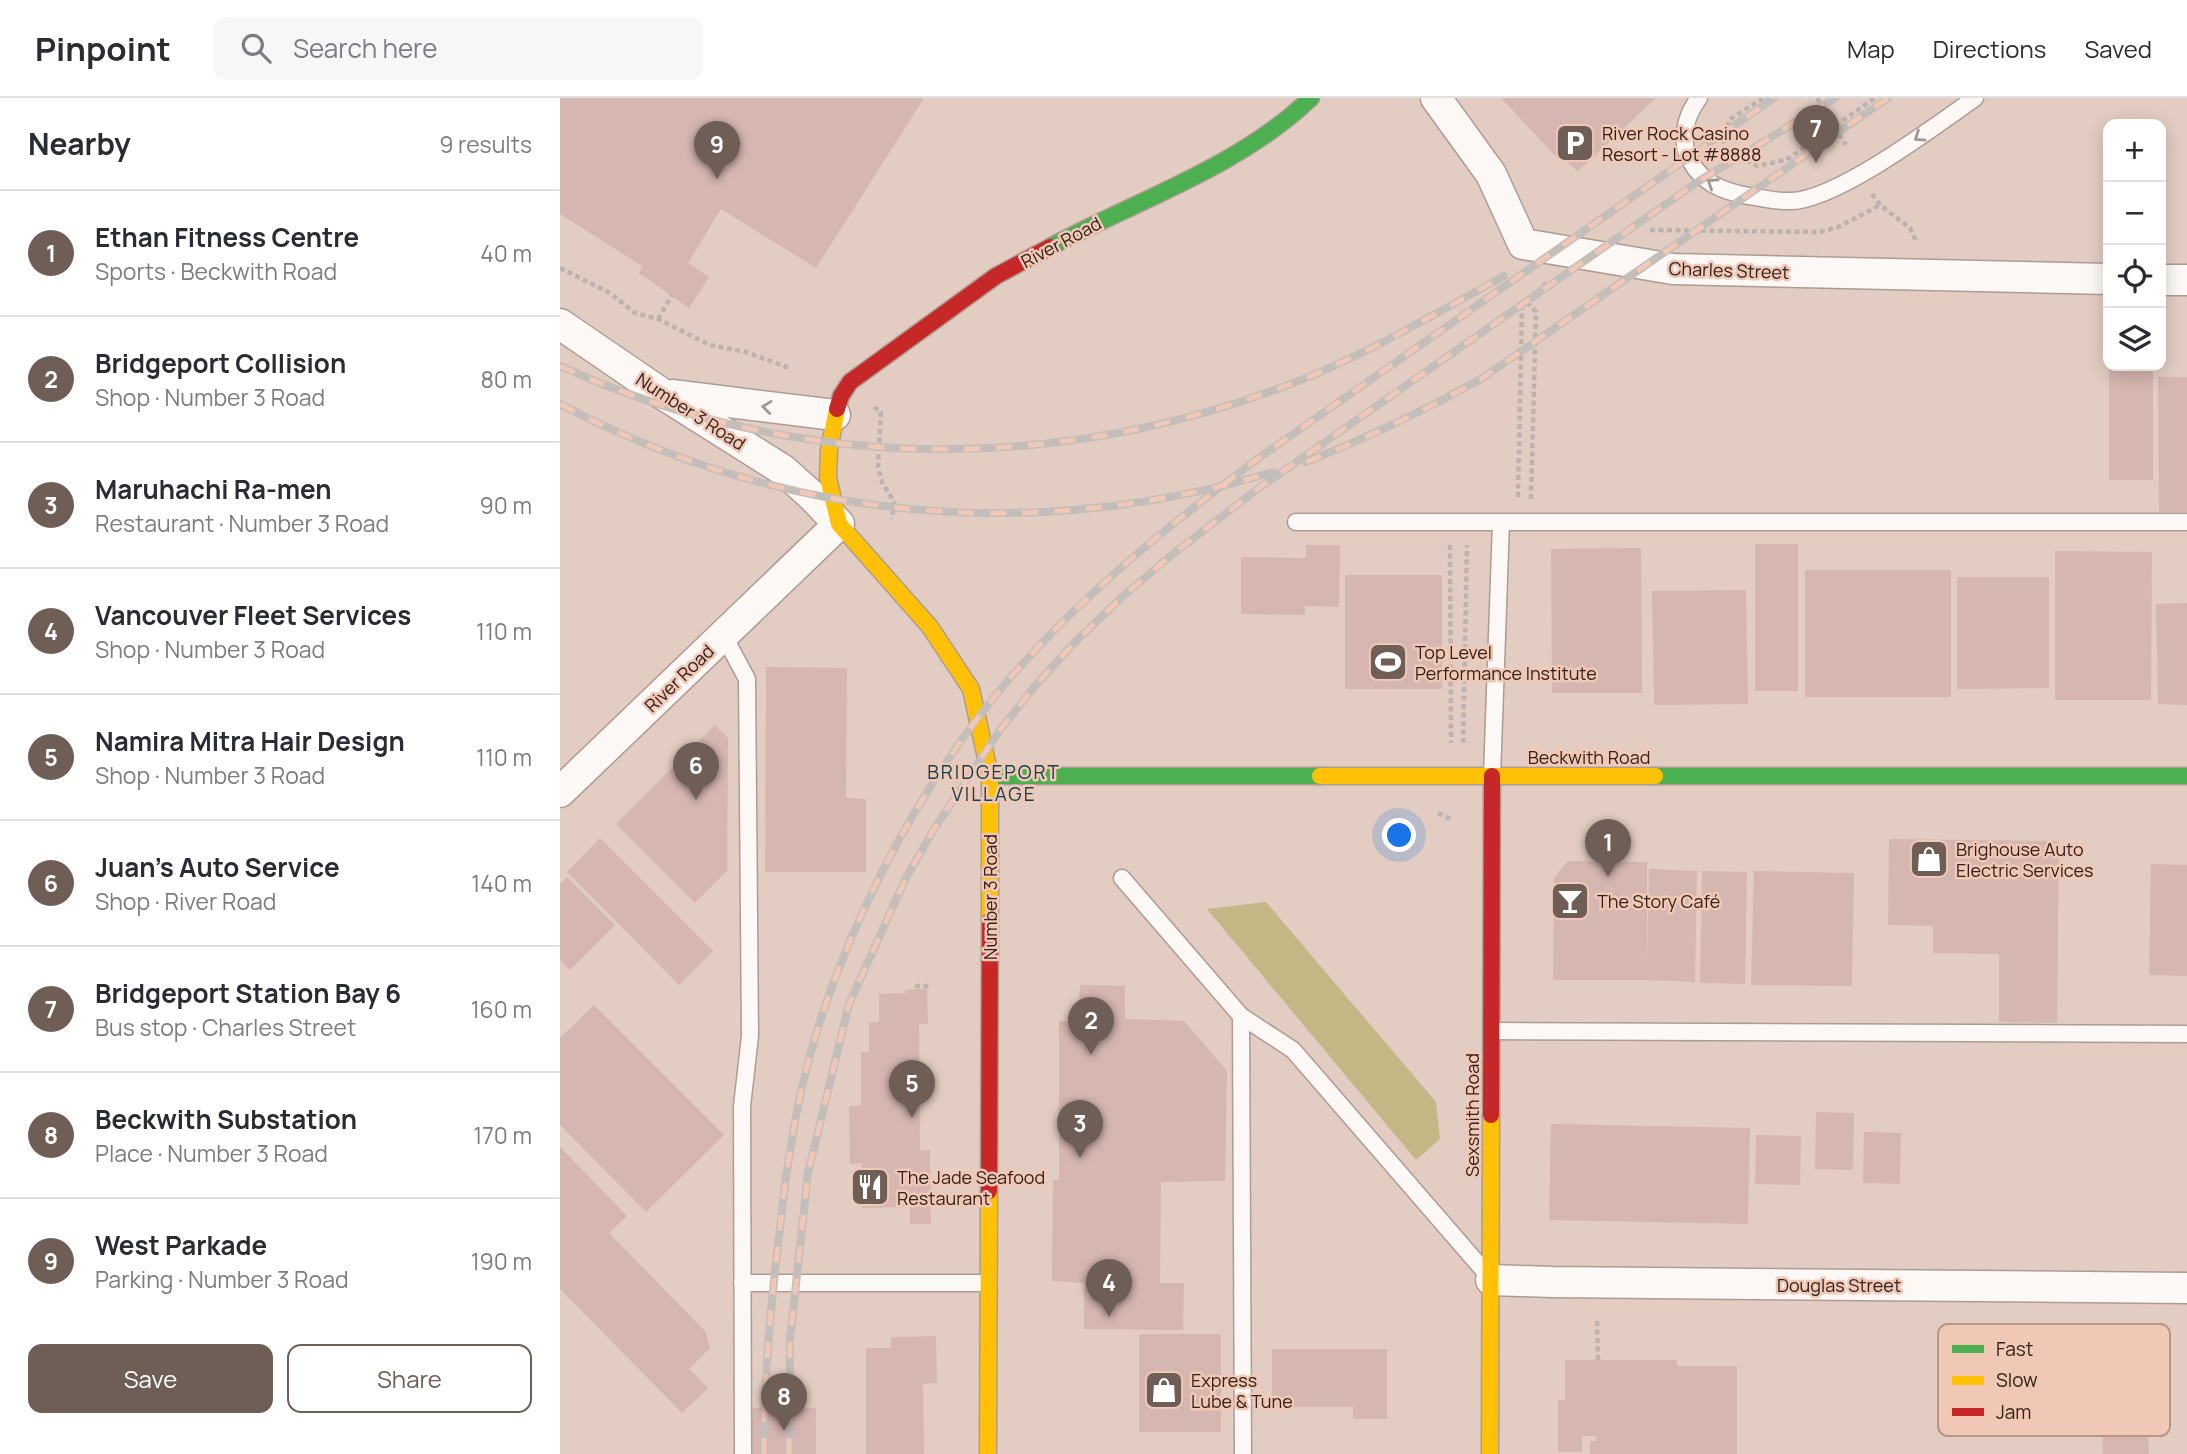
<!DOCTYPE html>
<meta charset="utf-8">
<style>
body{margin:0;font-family:Manrope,sans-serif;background:#f7f7f7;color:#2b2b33}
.controls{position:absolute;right:21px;top:21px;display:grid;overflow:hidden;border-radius:14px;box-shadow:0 4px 18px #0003}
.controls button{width:63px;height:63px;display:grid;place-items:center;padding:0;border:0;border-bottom:2px solid #e1e1e2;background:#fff;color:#2b2b33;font:35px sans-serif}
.you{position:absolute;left:840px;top:738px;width:24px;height:24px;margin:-18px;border:5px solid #fff;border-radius:50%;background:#1a73e8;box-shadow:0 0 0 10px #1a73e833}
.badge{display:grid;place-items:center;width:46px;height:46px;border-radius:50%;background:#6f5e55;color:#fff;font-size:23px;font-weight:700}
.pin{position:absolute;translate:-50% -58px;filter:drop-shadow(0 2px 4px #0008)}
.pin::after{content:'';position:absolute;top:37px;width:24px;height:21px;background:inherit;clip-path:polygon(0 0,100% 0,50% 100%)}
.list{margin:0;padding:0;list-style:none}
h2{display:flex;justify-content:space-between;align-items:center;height:91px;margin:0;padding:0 28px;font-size:30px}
h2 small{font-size:23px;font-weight:400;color:#7c7c81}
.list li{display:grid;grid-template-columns:46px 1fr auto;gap:21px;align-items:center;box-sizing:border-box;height:126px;padding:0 28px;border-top:2px solid #e1e1e2}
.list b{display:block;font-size:26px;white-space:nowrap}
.list p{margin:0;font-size:23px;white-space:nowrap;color:#7c7c81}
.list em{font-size:23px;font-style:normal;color:#7c7c81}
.actions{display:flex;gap:14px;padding:21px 28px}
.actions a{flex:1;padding:16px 0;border:2px solid #6f5e55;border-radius:14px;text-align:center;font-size:24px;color:#6f5e55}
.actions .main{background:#6f5e55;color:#fff}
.icon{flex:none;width:38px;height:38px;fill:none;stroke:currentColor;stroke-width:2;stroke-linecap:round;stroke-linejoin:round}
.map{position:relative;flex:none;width:1627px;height:1356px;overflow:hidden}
header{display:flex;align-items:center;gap:42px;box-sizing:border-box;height:98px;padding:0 35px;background:#fff;border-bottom:2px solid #e1e1e2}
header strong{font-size:33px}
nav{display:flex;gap:38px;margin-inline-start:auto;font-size:24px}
.search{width:490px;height:63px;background:#f7f7f7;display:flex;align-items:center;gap:18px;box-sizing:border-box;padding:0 24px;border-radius:14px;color:#7c7c81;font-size:26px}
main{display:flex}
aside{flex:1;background:#fff}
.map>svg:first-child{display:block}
</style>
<header>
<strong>Pinpoint</strong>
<div class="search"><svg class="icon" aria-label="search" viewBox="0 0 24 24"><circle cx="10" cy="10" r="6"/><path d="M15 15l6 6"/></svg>Search here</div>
<nav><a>Map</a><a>Directions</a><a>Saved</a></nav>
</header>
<main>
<aside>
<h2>Nearby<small>9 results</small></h2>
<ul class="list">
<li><span class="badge">1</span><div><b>Ethan Fitness Centre</b><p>Sports · Beckwith Road</p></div><em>40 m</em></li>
<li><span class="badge">2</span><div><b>Bridgeport Collision</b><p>Shop · Number 3 Road</p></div><em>80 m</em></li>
<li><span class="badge">3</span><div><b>Maruhachi Ra-men</b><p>Restaurant · Number 3 Road</p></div><em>90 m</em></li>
<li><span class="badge">4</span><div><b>Vancouver Fleet Services</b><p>Shop · Number 3 Road</p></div><em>110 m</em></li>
<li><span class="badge">5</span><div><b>Namira Mitra Hair Design</b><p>Shop · Number 3 Road</p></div><em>110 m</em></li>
<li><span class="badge">6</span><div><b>Juan's Auto Service</b><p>Shop · River Road</p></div><em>140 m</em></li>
<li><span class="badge">7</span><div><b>Bridgeport Station Bay 6</b><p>Bus stop · Charles Street</p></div><em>160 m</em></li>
<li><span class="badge">8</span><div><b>Beckwith Substation</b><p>Place · Number 3 Road</p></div><em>170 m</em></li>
<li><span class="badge">9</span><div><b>West Parkade</b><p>Parking · Number 3 Road</p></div><em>190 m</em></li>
</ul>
<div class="actions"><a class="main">Save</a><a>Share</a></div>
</aside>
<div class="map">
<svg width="1627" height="1356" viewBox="0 0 1627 1356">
<rect width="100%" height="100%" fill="#e3cdc2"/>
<path fill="#c4b685" d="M 706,804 L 876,1004 L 880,1041 L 856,1062 L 647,811 Z"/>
<path fill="#d5b6b0" d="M 0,0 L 364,0 L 256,170 L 161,111 L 128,165 L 149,179 L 129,210 L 79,175 L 82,168 L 0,116 Z
M 941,0 L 1096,0 L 1018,73 L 1004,61 L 1001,64 Z
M 1549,271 L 1593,271 L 1593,382 L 1549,382 Z
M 1598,279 L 1627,279 L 1627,414 L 1599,414 Z
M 1195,446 L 1238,446 L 1238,593 L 1195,593 Z
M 746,447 L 780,447 L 779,509 L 745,508 L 745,517 L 681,516 L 681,459 L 746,460 Z
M 1081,450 L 1082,595 L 992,595 L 991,451 Z
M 1495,453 L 1592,454 L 1591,602 L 1495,602 Z
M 1245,472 L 1391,472 L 1391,599 L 1245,599 Z
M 785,477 L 882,477 L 882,591 L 785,591 Z
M 1397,479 L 1489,479 L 1489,590 L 1397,591 Z
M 1186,492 L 1188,606 L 1094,607 L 1092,493 Z
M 1627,505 L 1627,607 L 1598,606 L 1596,506 Z
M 206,569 L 287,570 L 286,700 L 306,701 L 306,774 L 205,774 Z
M 155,627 L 168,640 L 167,773 L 135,805 L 56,726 Z
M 40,740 L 153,853 L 119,887 L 7,774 Z
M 1329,741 L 1499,743 L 1497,925 L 1439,924 L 1439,856 L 1373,855 L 1373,828 L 1328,827 Z
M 1008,763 L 1087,764 L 1087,872 L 1089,771 L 1137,773 L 1135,884 L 1087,882 L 993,882 L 994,780 Z
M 1591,766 L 1627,767 L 1627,878 L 1589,877 Z
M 1142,773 L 1187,774 L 1185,886 L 1140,885 Z
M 1194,773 L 1294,775 L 1292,888 L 1191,887 Z
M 7,779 L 55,827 L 10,872 L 0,862 L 0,786 Z
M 520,887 L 565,888 L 565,921 L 624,923 L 667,973 L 665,1083 L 601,1084 L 600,1185 L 624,1185 L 623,1232 L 524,1231 L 524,1185 L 492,1183 L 493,1082 L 499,1082 L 499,923 L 518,924 Z
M 367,891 L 368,926 L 359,926 L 360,1053 L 370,1052 L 371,1126 L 350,1126 L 350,1109 L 302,1110 L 302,1065 L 290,1066 L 289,1008 L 301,1008 L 301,954 L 309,954 L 309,924 L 319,924 L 319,896 L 346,895 L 345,892 Z
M 34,907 L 164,1037 L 86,1114 L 0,1027 L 0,940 Z
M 1256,1014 L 1294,1015 L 1293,1072 L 1255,1071 Z
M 991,1026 L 1190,1030 L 1188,1126 L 989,1122 Z
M 1304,1034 L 1341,1035 L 1340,1086 L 1303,1085 Z
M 1196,1037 L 1241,1038 L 1240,1087 L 1195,1086 Z
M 0,1049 L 67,1118 L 49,1135 L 145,1233 L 150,1250 L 129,1271 L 148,1290 L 122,1315 L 0,1191 Z
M 579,1236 L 661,1236 L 661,1334 L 579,1334 Z
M 376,1238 L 377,1285 L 363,1286 L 364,1356 L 306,1356 L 306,1250 L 331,1250 L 331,1239 Z
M 712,1251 L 827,1251 L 827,1321 L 793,1321 L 793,1309 L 712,1309 Z
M 1005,1262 L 1117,1262 L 1117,1268 L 1177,1268 L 1177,1356 L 1030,1356 L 1030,1343 L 1036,1343 L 1037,1338 L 1022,1338 L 1022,1354 L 998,1354 L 998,1302 L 1005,1302 Z
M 1587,1280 L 1589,1356 L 1543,1356 L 1541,1281 Z
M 191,1310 L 256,1310 L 256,1356 L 191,1356 Z"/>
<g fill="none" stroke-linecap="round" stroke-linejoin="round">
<g stroke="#ad9c94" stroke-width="19">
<path id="lane" d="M 1139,0 C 1125,18 1119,44 1131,64 C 1143,85 1161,92 1183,97 C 1198,99 1215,104 1231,103 C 1277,102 1375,28 1415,0
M 736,424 L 1627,424
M 164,538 L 187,581 L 190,938 L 182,1008 L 183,1356
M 932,678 L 941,424
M 562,780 L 681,918 L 733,952 L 925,1174
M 681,918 L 683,1356
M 932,933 L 1627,936
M 182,1185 L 428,1185"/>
</g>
<g stroke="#ad9c94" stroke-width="33">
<path id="street" d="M 876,0 L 931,76 L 963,146 L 1113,171 L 1548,181
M 1601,182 L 1627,182
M 0,226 L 101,295 L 223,372 L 251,397 L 279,426 L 0,694
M 112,297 L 275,317
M 931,1182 L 992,1184 L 1627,1190"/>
</g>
<g stroke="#ad9c94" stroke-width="19">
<path id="fast" d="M 490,149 C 577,102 679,69 751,0
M 430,678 L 760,678
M 1095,678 L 1627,678"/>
</g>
<g stroke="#ad9c94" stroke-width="19">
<path id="slow" d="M 277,311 L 269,352 L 268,380 L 279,426 L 370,529 L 411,591 L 430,678 L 430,822
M 760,678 L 1095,678
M 428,1356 L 429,1093
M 930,1356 L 931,1017"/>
</g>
<g stroke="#ad9c94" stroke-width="19">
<path id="jam" d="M 277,311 L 281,298 L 290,284 L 436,178 L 490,149
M 931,1017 L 932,678
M 429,1093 L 430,822"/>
</g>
<path stroke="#bcb3b0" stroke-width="4.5" stroke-dasharray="5 3.5" stroke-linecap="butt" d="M 1203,0 L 1169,22 L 1164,45 L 1169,54 L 1197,68 L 1226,62 L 1315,0
M 1257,0 L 1286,47
M 1312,96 L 1320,107 L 1350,130 L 1357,145
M 1090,132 L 1260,134 L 1278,129 L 1320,107
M 0,170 L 50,195 L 75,215 L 98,221 L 150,247 L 186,254 L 229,270
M 98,221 L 112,197
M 314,309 L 321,314 L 318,369 L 322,384 L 334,404 L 332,421
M 958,399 L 962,204
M 971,401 L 976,214 L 968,205 L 988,183
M 890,447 L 891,645
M 903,645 L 907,447
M 878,715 L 892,722
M 355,888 L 371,888
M 1037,1223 L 1038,1262"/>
<use href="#lane" stroke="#fbf8f6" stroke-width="16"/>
<use href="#street" stroke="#fbf8f6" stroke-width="30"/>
<use href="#fast" stroke="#4caf50" stroke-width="16"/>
<use href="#slow" stroke="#ffc107" stroke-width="16"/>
<use href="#jam" stroke="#c62828" stroke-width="16"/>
<g stroke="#c4beba" stroke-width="8">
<path id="rail" d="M 0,268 C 237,375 495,377 736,284 C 808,256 876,215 944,178
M 0,306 C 222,423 473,446 713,374
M 746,364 C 807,340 864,313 921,281 L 1328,0
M 204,1356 C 204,1284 210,1211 219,1140 C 224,1089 231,1039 242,989 C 275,846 355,691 450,580 C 524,495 610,426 700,359 L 1214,0
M 229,1356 L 230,1241 L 248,1075 L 289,906 L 345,782 L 374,731 L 440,632 L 475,588 L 513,546 L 561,500 L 609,459 L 699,390 L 1139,83 L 1275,0"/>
</g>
<use href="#rail" stroke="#f1c7b5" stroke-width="5" stroke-dasharray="16" stroke-linecap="butt"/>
</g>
<defs><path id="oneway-chevron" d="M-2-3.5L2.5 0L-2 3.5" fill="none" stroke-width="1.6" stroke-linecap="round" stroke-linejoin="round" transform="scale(1.75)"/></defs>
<g stroke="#a09893">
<use href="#oneway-chevron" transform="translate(1359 39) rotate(146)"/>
<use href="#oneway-chevron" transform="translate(1152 85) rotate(-147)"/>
<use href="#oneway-chevron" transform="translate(207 309) rotate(-173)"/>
</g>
<defs>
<g id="parking-square" transform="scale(2.0125)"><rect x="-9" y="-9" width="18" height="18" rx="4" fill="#6f5e55" stroke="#f1c7b5"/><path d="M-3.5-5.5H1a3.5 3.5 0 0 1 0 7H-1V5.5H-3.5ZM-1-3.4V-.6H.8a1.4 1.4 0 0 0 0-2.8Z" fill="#fff"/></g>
<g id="stadium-square" transform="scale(2.0125)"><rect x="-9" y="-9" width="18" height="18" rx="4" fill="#6f5e55" stroke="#f1c7b5"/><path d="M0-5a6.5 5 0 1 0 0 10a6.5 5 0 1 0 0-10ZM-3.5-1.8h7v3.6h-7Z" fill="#fff"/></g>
<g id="shop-square" transform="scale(2.0125)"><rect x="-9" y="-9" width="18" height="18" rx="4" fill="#6f5e55" stroke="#f1c7b5"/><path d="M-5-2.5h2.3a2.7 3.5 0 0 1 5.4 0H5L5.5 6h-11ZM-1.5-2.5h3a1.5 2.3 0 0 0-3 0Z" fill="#fff"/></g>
<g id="bar-square" transform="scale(2.0125)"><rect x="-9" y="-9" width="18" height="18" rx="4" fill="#6f5e55" stroke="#f1c7b5"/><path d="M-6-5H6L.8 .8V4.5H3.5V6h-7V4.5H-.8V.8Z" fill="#fff"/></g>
<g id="restaurant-square" transform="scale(2.0125)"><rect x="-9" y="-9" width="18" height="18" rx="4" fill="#6f5e55" stroke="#f1c7b5"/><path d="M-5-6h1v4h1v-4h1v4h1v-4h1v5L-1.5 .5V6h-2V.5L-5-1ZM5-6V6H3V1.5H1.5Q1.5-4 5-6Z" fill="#fff"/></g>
</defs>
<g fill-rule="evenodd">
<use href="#parking-square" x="1015" y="45"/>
<use href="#stadium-square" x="828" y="564"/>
<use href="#shop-square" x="1369" y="761"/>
<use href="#bar-square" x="1010" y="803"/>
<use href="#restaurant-square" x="310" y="1089"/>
<use href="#shop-square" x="604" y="1292"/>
</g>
<g text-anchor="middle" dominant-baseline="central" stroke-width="5" stroke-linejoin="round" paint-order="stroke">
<g font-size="18" fill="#31221b" stroke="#f1c7b5" text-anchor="start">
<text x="1042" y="35">River Rock Casino<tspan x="1042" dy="21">Resort - Lot #8888</tspan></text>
<text x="855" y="554">Top Level<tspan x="855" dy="21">Performance Institute</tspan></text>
<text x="1396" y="751">Brighouse Auto<tspan x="1396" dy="21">Electric Services</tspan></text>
<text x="1037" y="803">The Story Café</text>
<text x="337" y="1079">The Jade Seafood<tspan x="337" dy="21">Restaurant</tspan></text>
<text x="631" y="1282">Express<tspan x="631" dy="21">Lube &amp; Tune</tspan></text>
</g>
<g font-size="18" fill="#31221b" stroke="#f1c7b5">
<text transform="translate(501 144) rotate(-28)">River Road</text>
<text transform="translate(1169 172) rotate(2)">Charles Street</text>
<text transform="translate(131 313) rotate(33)">Number 3 Road</text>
<text transform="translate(119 580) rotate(-44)">River Road</text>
<text x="1029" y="659">Beckwith Road</text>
<text transform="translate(430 799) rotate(-90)">Number 3 Road</text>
<text transform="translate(912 1017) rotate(-90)">Sexsmith Road</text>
<text x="1279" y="1187">Douglas Street</text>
</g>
<g font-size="19" letter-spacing="2" fill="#0c4252" stroke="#f1c7b5">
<text x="434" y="674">BRIDGEPORT<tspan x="434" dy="22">VILLAGE</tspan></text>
</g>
</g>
<rect x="1378" y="1226" width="232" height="112" rx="10" fill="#f1c7b5" stroke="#b79687" stroke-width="2"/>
<rect x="1392" y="1247" width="32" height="8" fill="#4caf50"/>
<rect x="1392" y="1278" width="32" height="9" fill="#ffc107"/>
<rect x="1392" y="1310" width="32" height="8" fill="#c62828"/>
<g font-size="19" fill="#31221b">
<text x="1436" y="1258">Fast</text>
<text x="1436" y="1289">Slow</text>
<text x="1436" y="1321">Jam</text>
</g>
</svg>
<div class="controls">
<button>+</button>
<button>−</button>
<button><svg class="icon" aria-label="locate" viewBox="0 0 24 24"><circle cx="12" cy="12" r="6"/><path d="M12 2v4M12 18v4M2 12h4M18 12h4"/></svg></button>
<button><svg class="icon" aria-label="layers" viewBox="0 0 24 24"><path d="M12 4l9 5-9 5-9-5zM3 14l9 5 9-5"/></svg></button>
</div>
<div class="you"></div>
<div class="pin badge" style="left:1048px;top:779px">1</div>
<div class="pin badge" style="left:531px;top:957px">2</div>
<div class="pin badge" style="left:520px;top:1060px">3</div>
<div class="pin badge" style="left:549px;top:1219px">4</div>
<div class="pin badge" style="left:352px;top:1020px">5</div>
<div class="pin badge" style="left:136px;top:702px">6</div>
<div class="pin badge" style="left:1256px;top:65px">7</div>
<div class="pin badge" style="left:224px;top:1333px">8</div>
<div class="pin badge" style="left:157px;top:81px">9</div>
</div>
</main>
